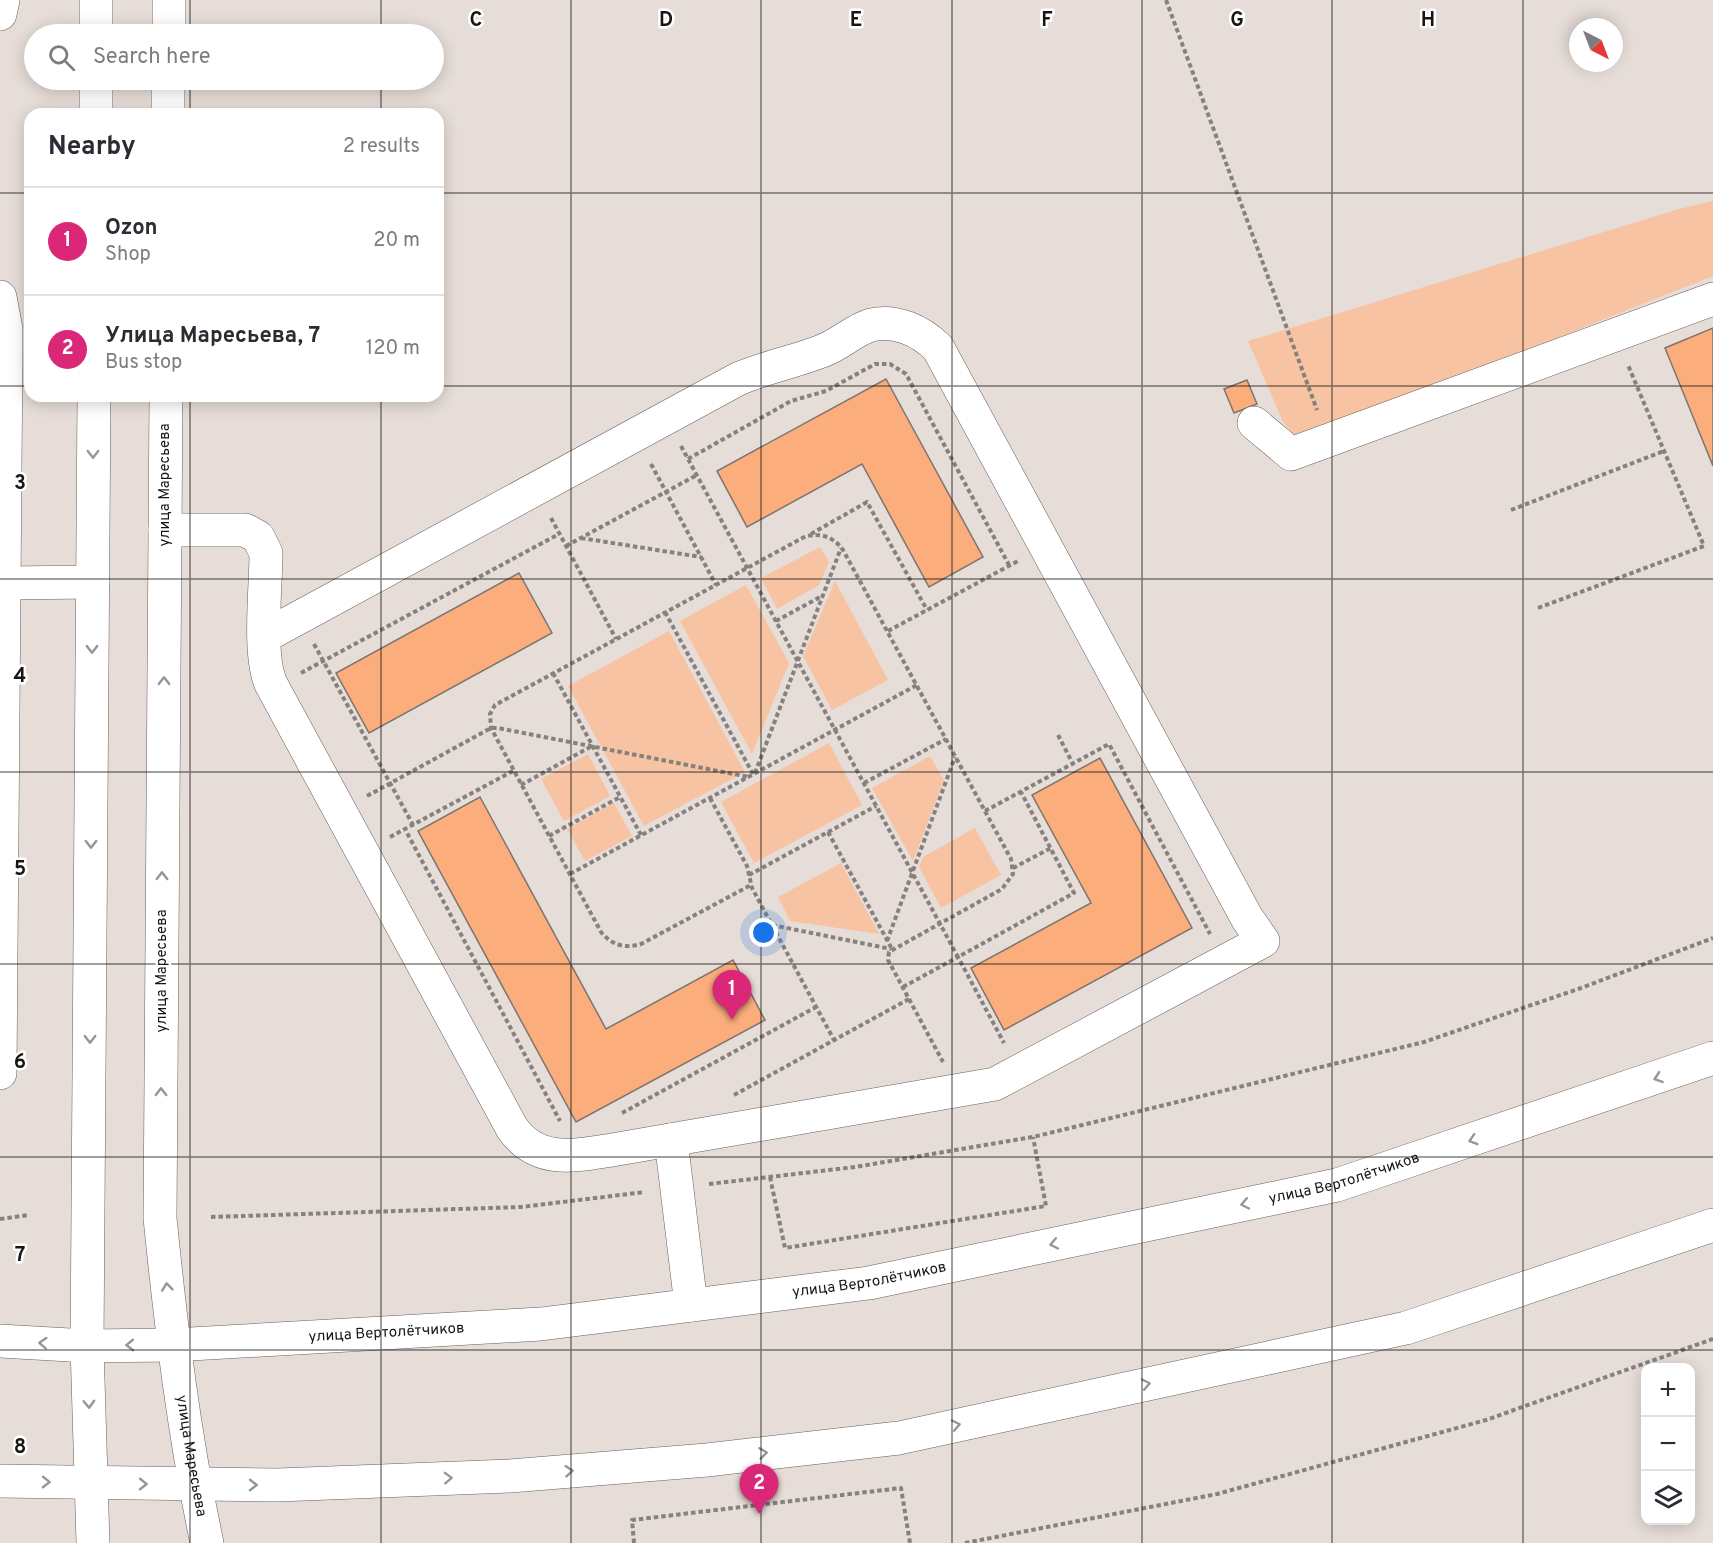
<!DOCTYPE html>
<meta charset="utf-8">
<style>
body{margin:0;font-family:Overpass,sans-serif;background:#f2f2f3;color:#2b2b33}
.controls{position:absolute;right:18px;bottom:18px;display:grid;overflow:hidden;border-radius:12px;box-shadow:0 3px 15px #0003}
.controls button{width:54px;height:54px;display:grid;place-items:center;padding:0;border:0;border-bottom:2px solid #e1e1e2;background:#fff;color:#2b2b33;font:30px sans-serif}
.compass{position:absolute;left:1569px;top:18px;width:54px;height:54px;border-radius:50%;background:#fff;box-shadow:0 3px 15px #0003;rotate:138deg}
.you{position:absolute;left:764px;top:933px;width:21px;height:21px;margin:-15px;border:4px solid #fff;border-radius:50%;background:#1a73e8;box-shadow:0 0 0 9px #1a73e833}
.badge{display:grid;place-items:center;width:39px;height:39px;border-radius:50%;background:#db2777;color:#fff;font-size:20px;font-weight:700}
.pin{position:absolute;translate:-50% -50px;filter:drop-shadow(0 2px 3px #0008)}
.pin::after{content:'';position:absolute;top:32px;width:21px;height:18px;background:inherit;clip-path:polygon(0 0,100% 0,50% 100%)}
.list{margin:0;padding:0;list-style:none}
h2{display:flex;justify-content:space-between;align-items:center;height:78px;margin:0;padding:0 24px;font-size:26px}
h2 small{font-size:20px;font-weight:400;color:#7c7c81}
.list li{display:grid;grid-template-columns:39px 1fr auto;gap:18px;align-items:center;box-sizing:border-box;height:108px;padding:0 24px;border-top:2px solid #e1e1e2}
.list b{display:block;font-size:22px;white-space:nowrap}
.list p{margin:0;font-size:20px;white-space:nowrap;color:#7c7c81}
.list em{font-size:20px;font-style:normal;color:#7c7c81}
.icon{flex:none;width:33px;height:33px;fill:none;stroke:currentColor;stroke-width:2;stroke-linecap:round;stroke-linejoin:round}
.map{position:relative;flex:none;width:1713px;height:1543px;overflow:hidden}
.search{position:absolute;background:#fff;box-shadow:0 3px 15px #0003;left:24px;top:24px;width:420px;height:66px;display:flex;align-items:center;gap:15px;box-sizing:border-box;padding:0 21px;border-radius:33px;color:#7c7c81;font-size:22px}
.panel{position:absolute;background:#fff;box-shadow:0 3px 15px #0003;left:24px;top:108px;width:420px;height:294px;border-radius:18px}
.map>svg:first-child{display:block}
</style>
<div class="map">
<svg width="1713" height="1543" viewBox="0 0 1713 1543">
<rect width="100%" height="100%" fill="#e6ddd8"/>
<path fill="#f7c3a2" d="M 1713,201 L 1713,276 L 1312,435 L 1293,434 L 1283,422 L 1248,341 L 1679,209 Z
M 820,547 L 829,562 L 819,585 L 777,609 L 761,578 Z
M 835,581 L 888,680 L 832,710 L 803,656 Z
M 746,585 L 789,663 L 752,754 L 680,621 Z
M 669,631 L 745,772 L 644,826 L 568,686 Z
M 829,743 L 862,805 L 754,863 L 721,802 Z
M 588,754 L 610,796 L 564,821 L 541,779 Z
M 930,756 L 944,780 L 913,861 L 872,788 Z
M 614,803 L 632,836 L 585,861 L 567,829 Z
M 975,828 L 1001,875 L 941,908 L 919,867 L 923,857 Z
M 841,863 L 879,934 L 790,921 L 778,897 Z"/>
<path fill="#fbad7b" stroke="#7c746f" stroke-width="1.5" d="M 1713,328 L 1713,466 L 1665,348 Z
M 886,379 L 983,557 L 929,587 L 862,464 L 747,527 L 717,471 Z
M 1247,380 L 1257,404 L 1234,413 L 1224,389 Z
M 519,573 L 552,633 L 369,733 L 336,673 Z
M 1100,758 L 1192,928 L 1004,1030 L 971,968 L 1091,903 L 1032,795 Z
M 480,797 L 606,1029 L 733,960 L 765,1020 L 576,1122 L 418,831 Z"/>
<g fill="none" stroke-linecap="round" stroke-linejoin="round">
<g stroke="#665f5a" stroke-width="34">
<g id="minor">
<path d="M 0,14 L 3,0"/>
<path d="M 96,34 L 96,0"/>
<path d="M 169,34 L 169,0"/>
<path d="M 96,114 L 96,80"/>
<path d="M 168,114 L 168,80"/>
<path d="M 0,297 L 6,329 L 6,348 L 0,1073"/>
<path id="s1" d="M 166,396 L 160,1218 C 171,1327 184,1436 207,1543"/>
<path d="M 1254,423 L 1291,454 L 1713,299"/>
<path d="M 165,530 L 245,530 L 258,537 L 266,553 C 266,587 258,655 271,684 L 512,1128 C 537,1164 573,1156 612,1150 L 995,1084 L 1263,941 L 1247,918 L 938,348 C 921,331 896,319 871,325 C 854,330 839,345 822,351 C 794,362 766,367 738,379 L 265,636"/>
<path d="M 5,583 L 93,582"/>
<path d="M 671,1140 L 691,1305"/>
<path id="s2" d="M 0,1341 L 87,1346 L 173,1345 L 541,1324 L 869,1283 L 1337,1185 L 1713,1058"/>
<path d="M 0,1481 L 278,1485 L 510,1476 L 707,1460 L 899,1438 L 1406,1328 L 1713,1225"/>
<path d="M 93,1543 L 87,1346 L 94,396"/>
</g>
</g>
<path stroke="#87817e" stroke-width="4" stroke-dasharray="4.5 3" stroke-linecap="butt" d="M 1166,0 L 1317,410
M 681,446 L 958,957 L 1074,893 L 1021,792
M 688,459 L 791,401 L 826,391 L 875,364 L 890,364 L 906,374 L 1009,565
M 651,464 L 716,585
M 1511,510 L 1664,451
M 551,518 L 616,639
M 811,534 L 867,502 L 927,610
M 581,538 L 701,557
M 566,546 L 697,475
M 1538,608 L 1704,546 L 1628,365
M 665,612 L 753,774
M 776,621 L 822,596
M 888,631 L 1018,561
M 314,644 L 413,825
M 301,673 L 559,534
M 553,673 L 641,835
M 1058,735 L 1073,764
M 513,771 L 405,829 L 560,1121
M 755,773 L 841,548
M 864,783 L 946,739
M 521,785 L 592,746
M 367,796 L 491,728 L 498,728 L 749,777
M 710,798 L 747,866 L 752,888 L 834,1040
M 985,811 L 1109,744 L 1210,934
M 828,832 L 892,949
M 549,836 L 620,797
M 390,837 L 405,829
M 1013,868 L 1051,848
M 570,874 L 917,685
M 749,875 L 876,806
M 772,925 L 891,949
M 887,941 L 955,757
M 903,987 L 958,957 L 1004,1043
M 909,999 L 943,1062
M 734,1095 L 909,999 L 888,960 L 889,952 L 1002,889 L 1013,874 L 1011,859 L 843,550 C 834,537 822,533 806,536 L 495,705 L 490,714 L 491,728 L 601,932 C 612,945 624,949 641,944 L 751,885
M 622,1113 L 816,1007
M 770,1177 L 785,1248 L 1046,1206 L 1033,1137
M 709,1184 L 855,1167 L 1033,1137 L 1424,1042 L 1581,988 L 1713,938
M 211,1217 L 521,1207 L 645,1192
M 0,1219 L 29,1215
M 634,1543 L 632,1520 L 901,1488 L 910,1543
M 965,1543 L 1217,1494 L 1486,1420 L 1713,1339"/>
<use href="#minor" stroke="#fff" stroke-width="33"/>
</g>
<defs><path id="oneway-chevron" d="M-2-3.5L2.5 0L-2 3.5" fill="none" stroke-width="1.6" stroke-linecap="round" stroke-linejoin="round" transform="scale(1.5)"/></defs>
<g stroke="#979695">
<use href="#oneway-chevron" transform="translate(93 454) rotate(90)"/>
<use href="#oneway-chevron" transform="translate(92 649) rotate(90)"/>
<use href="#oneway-chevron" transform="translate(164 681) rotate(-90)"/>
<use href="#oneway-chevron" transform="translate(91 844) rotate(90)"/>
<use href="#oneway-chevron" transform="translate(162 876) rotate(-90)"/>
<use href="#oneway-chevron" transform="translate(90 1039) rotate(90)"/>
<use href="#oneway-chevron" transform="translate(1658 1078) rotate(161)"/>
<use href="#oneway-chevron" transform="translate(161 1092) rotate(-90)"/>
<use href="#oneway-chevron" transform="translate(1473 1140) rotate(162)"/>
<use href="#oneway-chevron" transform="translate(1245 1204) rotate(168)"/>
<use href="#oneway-chevron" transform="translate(1054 1244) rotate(168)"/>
<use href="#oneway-chevron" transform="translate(167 1287) rotate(-96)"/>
<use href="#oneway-chevron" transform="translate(43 1343) rotate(-177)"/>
<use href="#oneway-chevron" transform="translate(130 1345) rotate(179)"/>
<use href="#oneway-chevron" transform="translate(1146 1384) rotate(-12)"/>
<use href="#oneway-chevron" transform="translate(89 1404) rotate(88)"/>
<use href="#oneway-chevron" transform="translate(956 1425) rotate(-12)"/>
<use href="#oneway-chevron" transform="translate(763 1453) rotate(-7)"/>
<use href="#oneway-chevron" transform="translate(569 1471) rotate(-5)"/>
<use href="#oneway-chevron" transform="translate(448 1478) rotate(-2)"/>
<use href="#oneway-chevron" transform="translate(46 1482) rotate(1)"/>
<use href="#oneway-chevron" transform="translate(143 1484) rotate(1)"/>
<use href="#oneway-chevron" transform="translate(253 1485)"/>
</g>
<path fill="none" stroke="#181513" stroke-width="1.5" stroke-opacity="0.55" d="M 190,0 L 190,34M 381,0 L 381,34M 571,0 L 571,1543M 761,0 L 761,1543M 952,0 L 952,1543M 1142,0 L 1142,1543M 1332,0 L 1332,1543M 1523,0 L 1523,1543M 190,80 L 190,114M 381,80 L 381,114M 0,193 L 30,193M 438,193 L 1713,193M 0,386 L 30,386M 438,386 L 1713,386M 190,396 L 190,1543M 381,396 L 381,1543M 0,579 L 1713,579M 0,772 L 1713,772M 0,964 L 1713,964M 0,1157 L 1713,1157M 0,1350 L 1713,1350"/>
<g text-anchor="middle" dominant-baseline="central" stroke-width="5" stroke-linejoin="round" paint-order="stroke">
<g font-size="15" fill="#181513" stroke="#fff">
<text transform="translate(165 485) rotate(-90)">улица Маресьева</text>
<text transform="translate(162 971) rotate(-90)">улица Маресьева</text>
<text stroke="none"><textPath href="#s2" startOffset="1359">улица Вертолётчиков</textPath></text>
<text stroke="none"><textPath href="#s2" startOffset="873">улица Вертолётчиков</textPath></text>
<text stroke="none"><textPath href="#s2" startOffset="387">улица Вертолётчиков</textPath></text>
<text stroke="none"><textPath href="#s1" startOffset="1062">улица Маресьева</textPath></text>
</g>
</g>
<g font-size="20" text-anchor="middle" font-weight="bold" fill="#181513" stroke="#fff" stroke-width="5" stroke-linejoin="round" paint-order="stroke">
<text x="476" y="26">C</text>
<text x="666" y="26">D</text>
<text x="856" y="26">E</text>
<text x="1047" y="26">F</text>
<text x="1237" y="26">G</text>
<text x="1428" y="26">H</text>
<text x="20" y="489">3</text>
<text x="20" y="682">4</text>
<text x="20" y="875">5</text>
<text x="20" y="1068">6</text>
<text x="20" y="1261">7</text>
<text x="20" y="1453">8</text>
</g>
</svg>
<div class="controls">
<button>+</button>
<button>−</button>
<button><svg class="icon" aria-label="layers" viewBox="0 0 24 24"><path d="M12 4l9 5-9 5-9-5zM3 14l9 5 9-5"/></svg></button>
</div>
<svg class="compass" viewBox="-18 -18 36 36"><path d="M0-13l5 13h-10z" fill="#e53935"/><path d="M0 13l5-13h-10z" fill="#7c7c81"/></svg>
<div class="you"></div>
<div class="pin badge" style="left:732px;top:1020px">1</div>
<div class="pin badge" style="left:759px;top:1514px">2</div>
<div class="search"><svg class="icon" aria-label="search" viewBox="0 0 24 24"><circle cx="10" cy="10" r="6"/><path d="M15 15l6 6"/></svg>Search here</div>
<section class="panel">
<h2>Nearby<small>2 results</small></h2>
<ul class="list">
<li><span class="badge">1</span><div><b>Ozon</b><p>Shop</p></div><em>20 m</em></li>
<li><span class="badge">2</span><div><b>Улица Маресьева, 7</b><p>Bus stop</p></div><em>120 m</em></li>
</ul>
</section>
</div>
